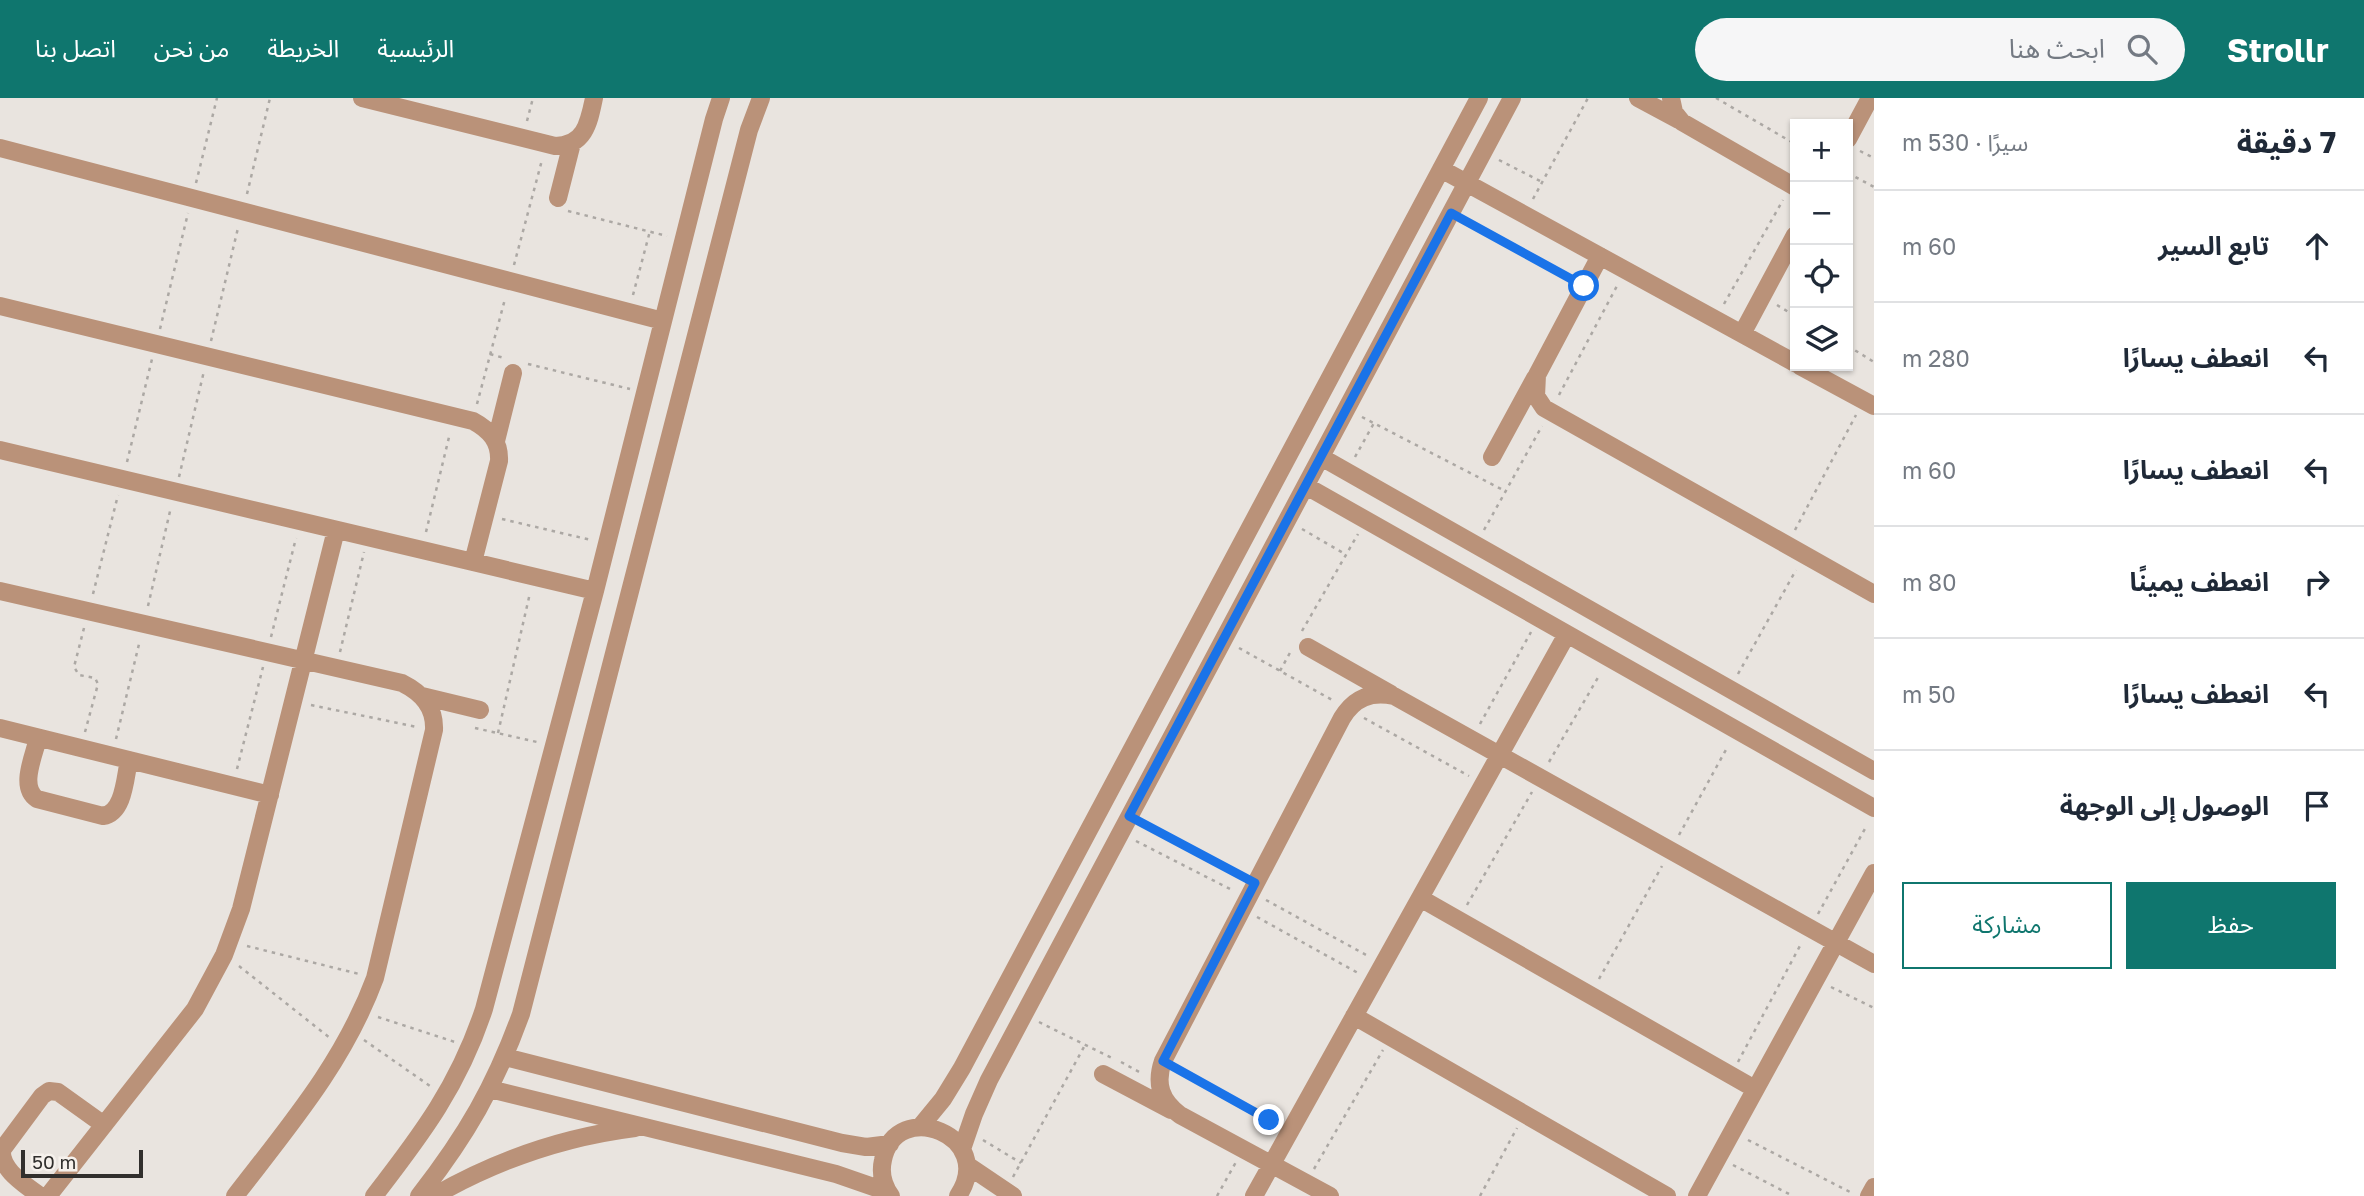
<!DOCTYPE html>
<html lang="ar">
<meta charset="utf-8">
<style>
body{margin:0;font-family:"Golos Text","Noto Sans Arabic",sans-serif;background:#f6f6f7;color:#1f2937;direction:rtl}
.controls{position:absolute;right:21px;top:21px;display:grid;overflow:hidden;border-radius:0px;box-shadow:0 2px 5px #0004}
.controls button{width:63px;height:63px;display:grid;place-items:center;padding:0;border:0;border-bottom:2px solid #e0e1e3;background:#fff;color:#1f2937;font:35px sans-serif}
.scale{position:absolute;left:21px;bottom:18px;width:122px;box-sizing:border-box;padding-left:7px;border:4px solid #312f2d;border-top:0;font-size:19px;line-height:24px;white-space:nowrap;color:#312f2d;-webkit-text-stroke:5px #f6f1ec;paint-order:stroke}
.stop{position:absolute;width:21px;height:21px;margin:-16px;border:5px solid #1a73e8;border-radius:50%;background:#fff}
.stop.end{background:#1a73e8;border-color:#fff;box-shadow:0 2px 7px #0008}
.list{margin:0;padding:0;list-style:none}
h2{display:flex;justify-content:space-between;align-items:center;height:91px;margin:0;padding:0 28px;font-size:30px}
h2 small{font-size:23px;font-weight:400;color:#747a83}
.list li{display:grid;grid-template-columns:46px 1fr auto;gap:21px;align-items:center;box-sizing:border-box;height:112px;padding:0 28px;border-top:2px solid #e0e1e3}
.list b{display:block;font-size:26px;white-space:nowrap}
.list em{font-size:23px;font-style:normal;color:#747a83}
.actions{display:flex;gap:14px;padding:21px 28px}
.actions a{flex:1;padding:16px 0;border:2px solid #0f766e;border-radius:0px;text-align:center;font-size:24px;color:#0f766e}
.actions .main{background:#0f766e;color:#fff}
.icon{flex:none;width:38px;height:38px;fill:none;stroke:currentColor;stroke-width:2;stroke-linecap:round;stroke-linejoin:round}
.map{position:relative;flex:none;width:1874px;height:1098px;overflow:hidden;direction:ltr}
header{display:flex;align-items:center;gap:42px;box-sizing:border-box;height:98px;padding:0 35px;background:#0f766e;color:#fff}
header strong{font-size:33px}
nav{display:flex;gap:38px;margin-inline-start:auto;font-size:24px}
.search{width:490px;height:63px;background:#f6f6f7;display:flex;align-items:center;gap:18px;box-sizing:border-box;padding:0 24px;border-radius:38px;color:#747a83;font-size:26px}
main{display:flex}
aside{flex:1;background:#fff}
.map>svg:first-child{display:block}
</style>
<header>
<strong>Strollr</strong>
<div class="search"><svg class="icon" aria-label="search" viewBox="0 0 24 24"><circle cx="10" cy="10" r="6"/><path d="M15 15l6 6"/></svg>ابحث هنا</div>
<nav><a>الرئيسية</a><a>الخريطة</a><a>من نحن</a><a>اتصل بنا</a></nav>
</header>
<main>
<aside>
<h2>7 دقيقة<small>سيرًا · 530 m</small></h2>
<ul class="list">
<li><svg class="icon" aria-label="ahead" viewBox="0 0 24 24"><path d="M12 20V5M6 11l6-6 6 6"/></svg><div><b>تابع السير</b></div><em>60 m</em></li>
<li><svg class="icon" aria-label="left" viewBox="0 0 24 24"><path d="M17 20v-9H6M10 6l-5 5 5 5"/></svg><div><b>انعطف يسارًا</b></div><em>280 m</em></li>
<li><svg class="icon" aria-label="left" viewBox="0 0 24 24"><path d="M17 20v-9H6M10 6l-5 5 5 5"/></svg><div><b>انعطف يسارًا</b></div><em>60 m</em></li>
<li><svg class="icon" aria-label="right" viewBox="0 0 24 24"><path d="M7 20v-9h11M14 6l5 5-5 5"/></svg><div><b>انعطف يمينًا</b></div><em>80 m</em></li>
<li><svg class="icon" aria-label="left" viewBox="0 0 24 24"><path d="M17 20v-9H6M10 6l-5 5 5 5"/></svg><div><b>انعطف يسارًا</b></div><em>50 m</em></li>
<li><svg class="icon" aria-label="arrive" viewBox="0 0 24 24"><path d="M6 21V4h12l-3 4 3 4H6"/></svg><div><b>الوصول إلى الوجهة</b></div></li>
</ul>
<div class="actions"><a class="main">حفظ</a><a>مشاركة</a></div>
</aside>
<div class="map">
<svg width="1874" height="1098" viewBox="0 0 1874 1098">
<rect width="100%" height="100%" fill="#e9e4df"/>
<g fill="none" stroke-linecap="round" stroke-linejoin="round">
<path stroke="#aca8a4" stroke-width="2.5" stroke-dasharray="3.5 5" stroke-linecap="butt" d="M 1716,0 L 1795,46
M 527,23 L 533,0
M 1860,53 L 1874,60
M 1499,62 L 1542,84
M 1848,75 L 1874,89
M 196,85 L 217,0
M 247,96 L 270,0
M 1533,101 L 1588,0
M 568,113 L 667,138
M 1466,123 L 1571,181
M 514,167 L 542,62
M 633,197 L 650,133
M 1724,206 L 1783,102
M 1777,207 L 1795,218
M 160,231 L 188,115
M 211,243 L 238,130
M 1848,248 L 1874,264
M 490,256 L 504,260
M 528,266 L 630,291
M 1559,297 L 1618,186
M 477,306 L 505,201
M 1362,319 L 1505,393
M 1355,359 L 1374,325
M 127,364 L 152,261
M 179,379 L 204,273
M 502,421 L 591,442
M 1302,431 L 1345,456
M 1484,432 L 1542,328
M 1795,432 L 1856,317
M 426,434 L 450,335
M 93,496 L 118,397
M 148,508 L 171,409
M 84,530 L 74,569 L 79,577 L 95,580 L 98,586 L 85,634
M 1302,533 L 1358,436
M 271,539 L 296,440
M 1239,550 L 1334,603
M 340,554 L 364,454
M 1280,573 L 1292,551
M 1738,576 L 1796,472
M 311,607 L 417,629
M 1364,620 L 1469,678
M 1480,626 L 1531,534
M 475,630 L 537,644
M 498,635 L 530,495
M 116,641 L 140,542
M 1549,664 L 1600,576
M 237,671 L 263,569
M 1144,726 L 1240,777
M 1679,737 L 1728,648
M 1136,743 L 1232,792
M 1266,802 L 1368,858
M 1467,807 L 1532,694
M 1818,816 L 1867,727
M 1257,819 L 1358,875
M 247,848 L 359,876
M 239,868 L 330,940
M 1599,881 L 1662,768
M 1831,889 L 1874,910
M 378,919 L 455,944
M 1039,924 L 1112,960
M 364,942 L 430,988
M 1121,964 L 1143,976
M 1738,964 L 1801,846
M 1178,972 L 1276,1026
M 983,1042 L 1021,1065
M 1748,1042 L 1854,1096
M 1733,1067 L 1793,1098
M 1314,1071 L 1383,952
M 1013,1079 L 1085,947
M 1217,1098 L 1236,1064
M 1480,1098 L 1517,1030"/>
<path stroke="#ba9279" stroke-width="18" d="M 362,0 L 555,48 C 585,48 589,24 594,0
M 1638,0 L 1679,22
M 1671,0 L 1674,14 L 1682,24 L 1795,89
M 1848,41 L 1870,0
M 0,50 L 663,223
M 1441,71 L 1795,265
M 558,100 L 572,45
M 1600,158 L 1537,277 L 1536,298 L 1544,310 L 1874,496
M 0,208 L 473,323 C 490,332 500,344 499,363 L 473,464
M 1742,236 L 1795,137
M 1800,268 L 1874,308
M 496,343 L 513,275
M 0,352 L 595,493
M 1321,359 L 1874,673
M 1492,359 L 1535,280
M 1306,388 L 1874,710
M 0,493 L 402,585 C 422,595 435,609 434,632 L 375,880 C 344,964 289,1028 235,1098
M 1308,549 L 1391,596
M 422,598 L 480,612
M 0,630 L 270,697
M 38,640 C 34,658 19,689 37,701 L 103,718 C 124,715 125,680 129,662
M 1420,800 L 1755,991
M 1354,918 L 1667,1098
M 505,959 L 842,1045 L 866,1049 L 890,1046
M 1103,976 L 1171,1012
M 490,991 L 836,1076 L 888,1094
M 920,1029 L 943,1001 L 962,970 L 1479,0
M 962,1051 L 974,1016 L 989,982 L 1512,0
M 967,1067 L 1013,1098
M 40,1098 C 26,1087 0,1072 2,1052 L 42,998 L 49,993 L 58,994 L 104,1027
M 48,1098 L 195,911 L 224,857 L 241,811 L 336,432
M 374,1098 C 422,1036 459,987 484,911 L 595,493 L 714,21 L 721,0
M 419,1098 C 466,1038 495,988 521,916 L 749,32 L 761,0
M 434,1098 C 497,1062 563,1039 635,1030
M 891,1098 C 883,1087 880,1075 883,1062 C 896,998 998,1038 958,1098
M 1254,1098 L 1567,536
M 1330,1098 L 1180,1017 C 1161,1003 1155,986 1163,963 L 1342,620 C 1354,600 1371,593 1394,598 L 1874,866
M 1697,1098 L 1874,775
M 1869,1098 L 1874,1089"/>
</g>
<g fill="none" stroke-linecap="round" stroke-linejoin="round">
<path stroke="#1a73e8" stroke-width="9" d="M 1269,1022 L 1163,963 L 1255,785 L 1129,718 L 1451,115 L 1584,188"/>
</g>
</svg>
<div class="controls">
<button>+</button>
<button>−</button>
<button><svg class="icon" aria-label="locate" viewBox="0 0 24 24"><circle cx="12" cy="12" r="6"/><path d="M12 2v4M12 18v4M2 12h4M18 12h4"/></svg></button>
<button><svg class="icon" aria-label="layers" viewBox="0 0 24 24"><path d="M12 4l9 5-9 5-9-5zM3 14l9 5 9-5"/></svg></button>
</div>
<div class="scale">50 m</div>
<div class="stop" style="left:1584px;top:188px"></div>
<div class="stop end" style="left:1269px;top:1022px"></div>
</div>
</main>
